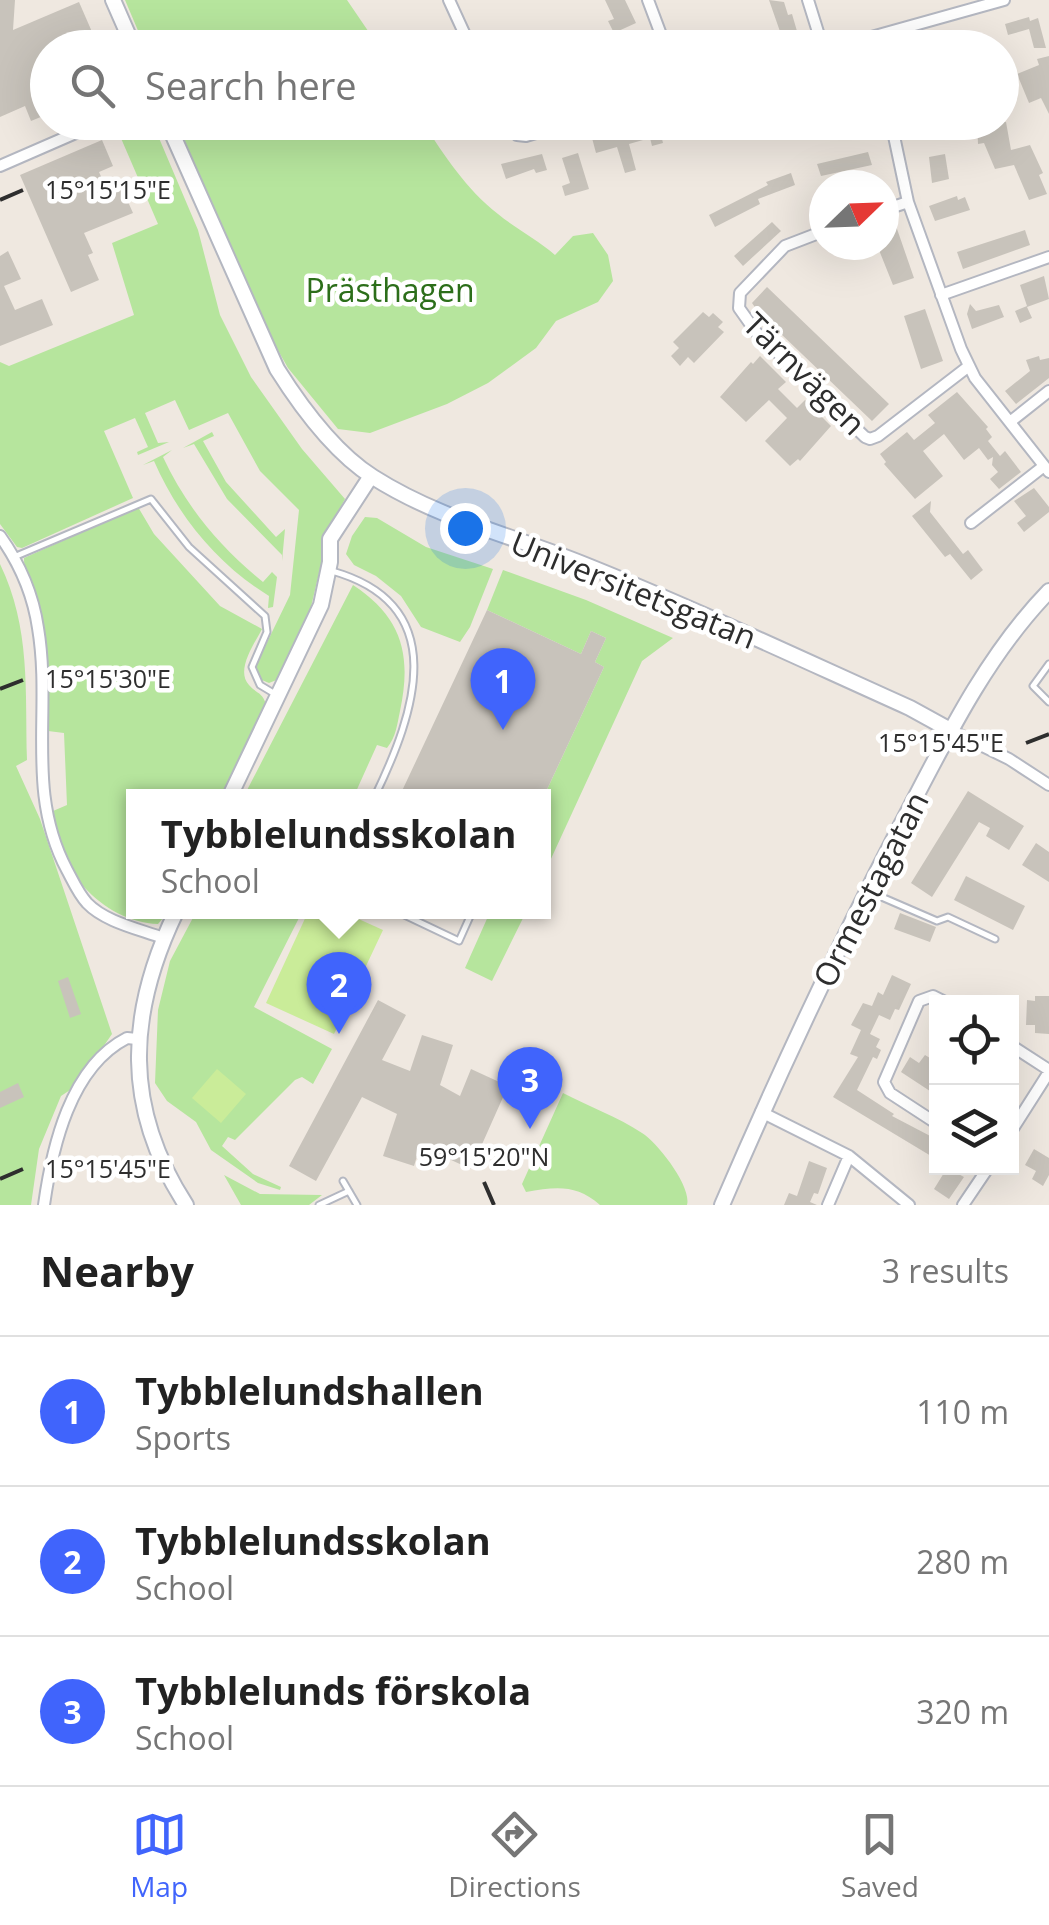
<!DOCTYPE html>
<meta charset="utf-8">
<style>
body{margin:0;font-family:"Open Sans",sans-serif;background:#f2f2f2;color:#222}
.controls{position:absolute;right:30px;bottom:30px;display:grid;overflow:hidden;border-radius:0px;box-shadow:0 10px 40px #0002}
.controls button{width:90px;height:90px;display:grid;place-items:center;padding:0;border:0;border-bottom:2px solid #e0e0e0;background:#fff;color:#222;font:50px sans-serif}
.compass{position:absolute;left:809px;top:170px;width:90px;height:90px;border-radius:50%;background:#fff;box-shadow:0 10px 40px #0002;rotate:67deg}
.you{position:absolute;left:465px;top:528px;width:35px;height:35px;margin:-25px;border:8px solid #fff;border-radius:50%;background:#1a73e8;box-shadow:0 0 0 15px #1a73e833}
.badge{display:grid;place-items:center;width:65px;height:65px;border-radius:50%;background:#4064fc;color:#fff;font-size:32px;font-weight:700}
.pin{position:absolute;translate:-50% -82px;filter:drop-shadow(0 2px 5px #0008)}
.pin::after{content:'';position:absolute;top:52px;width:35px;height:30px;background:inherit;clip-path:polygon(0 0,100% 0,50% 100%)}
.popup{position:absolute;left:126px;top:789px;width:425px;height:130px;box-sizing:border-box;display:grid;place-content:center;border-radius:0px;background:#fff;filter:drop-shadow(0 2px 8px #0005);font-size:32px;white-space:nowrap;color:#767676}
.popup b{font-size:38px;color:#222}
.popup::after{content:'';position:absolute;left:50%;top:100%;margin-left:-20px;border:20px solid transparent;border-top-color:#fff}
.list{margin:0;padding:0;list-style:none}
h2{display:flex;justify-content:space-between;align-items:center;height:130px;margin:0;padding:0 40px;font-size:42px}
h2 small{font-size:32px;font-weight:400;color:#767676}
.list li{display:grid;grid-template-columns:65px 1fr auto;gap:30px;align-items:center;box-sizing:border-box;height:150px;padding:0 40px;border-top:2px solid #e0e0e0}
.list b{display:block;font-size:38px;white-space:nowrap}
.list p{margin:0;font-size:32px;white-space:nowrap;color:#767676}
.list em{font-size:32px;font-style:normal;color:#767676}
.icon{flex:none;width:55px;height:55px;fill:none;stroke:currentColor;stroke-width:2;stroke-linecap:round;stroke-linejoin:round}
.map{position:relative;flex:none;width:1049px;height:1205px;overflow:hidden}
.search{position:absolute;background:#fff;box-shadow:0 10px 40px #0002;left:30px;right:30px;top:30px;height:110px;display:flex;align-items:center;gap:25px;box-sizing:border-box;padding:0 35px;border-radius:55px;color:#767676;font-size:38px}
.sheet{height:580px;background:#fff}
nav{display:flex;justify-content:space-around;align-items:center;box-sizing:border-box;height:140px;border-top:2px solid #e0e0e0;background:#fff;font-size:28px;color:#767676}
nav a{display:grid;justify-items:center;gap:5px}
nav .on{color:#4064fc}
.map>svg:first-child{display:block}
</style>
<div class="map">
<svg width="1049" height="1205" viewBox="0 0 1049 1205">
<rect width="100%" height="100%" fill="#efe8e0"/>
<path fill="#b6e59d" d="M 125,0 L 347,0 L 379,47 L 145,47 Z
M 133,123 L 148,123 L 156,131 L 198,230 L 220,315 L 251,377 L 302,449 L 345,499 L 330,527 L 310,611 L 279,679 L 269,683 L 257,678 L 257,663 L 290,595 L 299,510 L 260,471 L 228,413 L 189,430 L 175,400 L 145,413 L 158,443 L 169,442 L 138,455 L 137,452 L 148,447 L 135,418 L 104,431 L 133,498 L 22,548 L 17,547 L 0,524 L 0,362 L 9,366 L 134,315 L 112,243 L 158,224 L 117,129 Z
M 177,123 L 423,123 C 445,156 466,189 498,214 C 516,229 537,239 555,255 L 573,236 L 593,233 L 608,255 L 613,281 L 598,302 L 556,321 L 536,348 L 488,383 L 447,404 L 370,433 L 338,429 L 288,368 L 267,331 Z
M 212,432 L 214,436 L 203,441 L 226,482 L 276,537 L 285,529 L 282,561 L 282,555 L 227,499 L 194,444 L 183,448 Z
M 172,450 L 163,457 C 187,508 219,546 263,582 L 272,572 L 277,577 L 273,607 L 268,608 L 269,596 C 217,564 178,516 154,461 L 143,465 Z
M 138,507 L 154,534 L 220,606 L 262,629 C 255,643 235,670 249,685 C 257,694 262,692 266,704 L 224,796 L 134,796 L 134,912 L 168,912 L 158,924 C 102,922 53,866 53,811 L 67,805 L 64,733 L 48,731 C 48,699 50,666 45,635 C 41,614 23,573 24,558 Z
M 365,517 L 377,518 L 426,547 L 493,569 L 470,627 L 460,642 L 421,627 L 401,596 L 376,576 L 354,565 L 346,554 L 352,536 Z
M 0,564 C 31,628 25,691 27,760 L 16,766 L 40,819 L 112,1034 L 76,1086 L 61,1096 L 39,1149 L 31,1205 L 0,1205 Z
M 503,570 L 586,600 L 673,638 L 642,661 L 544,874 L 544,796 L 604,667 L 595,662 L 606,638 L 591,631 L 581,654 L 487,610 Z
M 353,585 C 402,617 412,655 400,711 C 397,725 396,737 387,748 L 377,745 L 354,796 L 244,796 Z
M 196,912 L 302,912 L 254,1007 L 332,1049 L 313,1084 L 302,1077 L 295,1080 L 235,1140 L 228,1137 L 222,1146 L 253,1174 L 281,1187 L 280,1190 L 258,1183 L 211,1150 L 196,1122 L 167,1101 L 155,1083 L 158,1010 L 170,961 Z
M 490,912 L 526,912 L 492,981 L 465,968 Z
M 563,1093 C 588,1106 618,1117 642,1133 C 658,1143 692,1187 687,1205 L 600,1205 C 576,1184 556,1187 526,1192 L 522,1184 Z
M 224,1175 L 260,1194 L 322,1195 L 309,1205 L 241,1205 Z"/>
<path fill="#caec99" d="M 308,912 L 343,912 L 383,930 L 334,1034 L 266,1003 Z
M 217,1069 L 246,1094 L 221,1123 L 192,1098 Z"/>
<path fill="#c8c3bb" d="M 0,0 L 15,0 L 13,30 L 79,2 L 99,48 L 83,48 L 80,42 L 67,48 L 48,48 L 48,114 L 31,121 L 25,106 L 0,117 Z
M 605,0 L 625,0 L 636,23 L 614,33 L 608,21 L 614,19 Z
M 769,0 L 784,2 L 788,15 L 792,14 L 799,38 L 784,43 Z
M 1029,17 L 1030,21 L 1038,18 L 1046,48 L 1034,48 L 1029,29 L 1008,35 L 1005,24 Z
M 1049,56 L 1049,114 L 1041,98 L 1029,103 L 1017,74 L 1039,65 L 1037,59 Z
M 644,122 L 730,122 L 730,125 L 694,138 L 692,132 L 684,133 L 662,139 L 663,143 L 652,146 L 650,138 L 629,144 L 636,170 L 625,173 L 617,147 L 596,153 L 592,138 L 608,133 L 609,129 L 614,131 Z
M 977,122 L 1006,122 L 1011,150 L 1030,145 L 1043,173 L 1039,175 L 1047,194 L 1029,200 L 1014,165 L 995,169 L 984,143 L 978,144 Z
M 102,140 L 113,166 L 99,172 L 108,192 L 121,186 L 133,213 L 84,233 L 93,253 L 88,255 L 99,280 L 71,292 L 20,175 Z
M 868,152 L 872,165 L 821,176 L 817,164 Z
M 578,153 L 589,189 L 565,196 L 562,186 L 570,183 L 562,158 Z
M 542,154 L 547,170 L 536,173 L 534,169 L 506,179 L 501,164 Z
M 945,154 L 949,179 L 932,183 L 929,157 Z
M 791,173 L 795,185 L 758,199 L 760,204 L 715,227 L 709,215 L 768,185 L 766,182 Z
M 957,196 L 958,200 L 965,197 L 970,210 L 935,221 L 929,206 Z
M 772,222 L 781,231 L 743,266 L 734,256 Z
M 896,226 L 914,278 L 893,285 L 877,245 L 884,245 L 884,230 Z
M 1025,230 L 1030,245 L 963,269 L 957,252 Z
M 8,251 L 21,279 L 4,286 L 15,310 L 42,299 L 53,325 L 0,346 L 0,256 Z
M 1044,276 L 1049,299 L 1027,307 L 1032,318 L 1020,323 L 1015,311 L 1027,306 L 1020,285 Z
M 767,287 L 889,404 L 872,421 L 759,313 L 752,303 Z
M 970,304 L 976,311 L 999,305 L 1004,317 L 972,329 L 967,314 Z
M 925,309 L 943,361 L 921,369 L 904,316 Z
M 703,312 L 709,317 L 713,313 L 723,322 L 718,327 L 724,332 L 694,363 L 688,357 L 680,366 L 671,356 L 679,348 L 673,342 Z
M 760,356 L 786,382 L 778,389 L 797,408 L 805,400 L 831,426 L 800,461 L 798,459 L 790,466 L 765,441 L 787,418 L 769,400 L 746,422 L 720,397 L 751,362 L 753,364 Z
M 1039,356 L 1040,360 L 1049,358 L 1049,378 L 1016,404 L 1005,391 L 1030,371 L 1026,360 Z
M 957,392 L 988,427 L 986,429 L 992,437 L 988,441 L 1000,456 L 1005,451 L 1021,472 L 999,489 L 990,479 L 998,472 L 992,465 L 993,457 L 988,460 L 979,448 L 964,460 L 944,434 L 923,451 L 943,476 L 915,499 L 884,464 L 886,462 L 880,454 L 907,432 L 914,440 L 935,423 L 928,415 Z
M 1034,488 L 1049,507 L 1049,512 L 1024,532 L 1017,523 L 1026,516 L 1014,501 Z
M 931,501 L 930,512 L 963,554 L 968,550 L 983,570 L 971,580 L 950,554 L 945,557 L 912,516 Z
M 487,610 L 581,654 L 591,631 L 606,638 L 595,662 L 604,667 L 544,796 L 408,796 L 401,793 Z
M 968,791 L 1024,826 L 1009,850 L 986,836 L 990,828 L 979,822 L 932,897 L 911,883 Z
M 1036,843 L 1049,852 L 1049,882 L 1022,865 Z
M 966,876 L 1025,906 L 1013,930 L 954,900 Z
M 900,913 L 936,927 L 930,942 L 894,929 Z
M 892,975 L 911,984 L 899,1010 L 895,1009 L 890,1020 L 879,1015 L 870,1034 L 880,1039 L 876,1047 L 881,1050 L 877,1059 L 873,1057 L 857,1090 L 894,1114 L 892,1116 L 936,1139 L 936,1159 L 833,1097 L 858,1057 L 850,1054 L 861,1030 L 851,1025 L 863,1003 L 872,1006 L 878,992 L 883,995 Z
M 68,977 L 81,1014 L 70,1018 L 58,981 Z
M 1035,996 L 1049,996 L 1049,1034 L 1035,1033 L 1035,1025 L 1026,1025 L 1027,1000 L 1035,1001 Z
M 378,1000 L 406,1015 L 382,1060 L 410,1071 L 422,1035 L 453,1045 L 440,1085 L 460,1096 L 471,1069 L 508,1086 L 471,1169 L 420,1146 L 414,1166 L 383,1156 L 397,1114 L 362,1097 L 316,1181 L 289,1166 Z
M 925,1055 L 935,1061 L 929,1070 L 936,1075 L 936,1095 L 901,1072 L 910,1057 L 919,1063 Z
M 18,1083 L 24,1097 L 0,1108 L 0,1092 Z
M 1034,1149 L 1049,1158 L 1049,1175 L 1043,1186 L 1032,1179 L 1036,1171 L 1025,1165 Z
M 809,1161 L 827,1168 L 818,1194 L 814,1193 L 810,1202 L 817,1205 L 784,1205 L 789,1193 L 797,1196 Z
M 947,1168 L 964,1177 L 949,1199 L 934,1189 Z"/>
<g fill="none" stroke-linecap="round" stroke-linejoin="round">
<g stroke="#b4b7c1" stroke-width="9">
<path id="lane" d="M 14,557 L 151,499 L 189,547 L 265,616 L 267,632 L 252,667 L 260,685 L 275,694
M 332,571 C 453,605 415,713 375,796
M 1049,664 L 1033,686 L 1049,702
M 870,892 L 937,921 L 948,917 L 995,939
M 398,912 L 459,941 L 472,912
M 343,1181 L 357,1205
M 319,1205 L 349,1191"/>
</g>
<g stroke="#b4b7c1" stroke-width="14">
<path id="street" d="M 449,0 L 471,48
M 648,0 L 666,48
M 808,0 L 823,48
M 832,48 L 1004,0
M 506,122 L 517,135 L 526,136 L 572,122
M 891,122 L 908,202 L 961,349 L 975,378 L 1049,472
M 0,166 L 101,122
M 884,210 L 908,202
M 824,231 L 785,246 L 740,293 L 739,308 L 756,332 L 865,437 L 870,439 L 878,436 L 969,366
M 941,295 L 1049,257
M 1010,422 L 1049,391
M 971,523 L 1044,466
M 0,536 C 20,564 33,594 38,628 C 52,711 25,791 67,870 C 73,881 78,893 87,903 C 105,922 139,929 163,938
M 950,730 L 1009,759 L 1049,785
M 1012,1046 L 1049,1070
M 761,1112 L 849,1156 L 909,1205
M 936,1123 L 890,1093 L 884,1082 L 919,1001 L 933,996 L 945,1002
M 1012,1130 L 1049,1072
M 44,1205 C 52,1148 70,1067 127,1038 L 137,1039
M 828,1205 L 849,1156
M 963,1205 L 988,1168"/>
</g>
<g stroke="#b4b7c1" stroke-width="18">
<path id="secondary" d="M 113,0 L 134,48
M 167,122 L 277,369 C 301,407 335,453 373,477 C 439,519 511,535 583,564 C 693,608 801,659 910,708 L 950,730
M 230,796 L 321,605 L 330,562 L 330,539 L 371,476
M 176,912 C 127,1014 123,1108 186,1205
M 722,1205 C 777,1077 836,951 900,827 C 943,745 984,658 1049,591"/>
</g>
<use href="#lane" stroke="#fff" stroke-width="5"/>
<use href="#street" stroke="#fff" stroke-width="10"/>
<use href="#secondary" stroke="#fff" stroke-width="14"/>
</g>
<path fill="none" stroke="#2e2e2e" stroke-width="4" d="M 0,200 L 23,190M 0,689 L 23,680M 1026,743 L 1049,734M 0,1179 L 23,1169M 484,1182 L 494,1205"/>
<g text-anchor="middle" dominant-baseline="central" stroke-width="9" stroke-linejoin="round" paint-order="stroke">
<g font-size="32" fill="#2c6e1a" stroke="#fff">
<text x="390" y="289">Prästhagen</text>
</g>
<g font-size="32" fill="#2e2e2e" stroke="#fff">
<text transform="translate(805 373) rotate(45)">Tärnvägen</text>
<text transform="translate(634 589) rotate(22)">Universitetsgatan</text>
<text transform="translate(870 889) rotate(-63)">Ormestagatan</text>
</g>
</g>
<g font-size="25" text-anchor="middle" fill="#2e2e2e" stroke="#fff" stroke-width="9" stroke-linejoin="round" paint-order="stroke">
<text x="108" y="199">15°15'15"E</text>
<text x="108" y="688">15°15'30"E</text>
<text x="941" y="752">15°15'45"E</text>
<text x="484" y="1166">59°15'20"N</text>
<text x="108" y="1178">15°15'45"E</text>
</g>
</svg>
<div class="controls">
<button><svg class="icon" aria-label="locate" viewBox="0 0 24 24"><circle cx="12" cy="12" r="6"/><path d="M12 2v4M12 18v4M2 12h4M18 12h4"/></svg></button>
<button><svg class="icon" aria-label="layers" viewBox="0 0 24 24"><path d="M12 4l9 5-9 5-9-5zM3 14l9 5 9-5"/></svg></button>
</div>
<svg class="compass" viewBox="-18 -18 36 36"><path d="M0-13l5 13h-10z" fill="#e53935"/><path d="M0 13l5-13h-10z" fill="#767676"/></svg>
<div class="you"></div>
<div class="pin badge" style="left:503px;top:730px">1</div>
<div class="pin badge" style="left:339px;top:1034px">2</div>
<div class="popup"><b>Tybblelundsskolan</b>School</div>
<div class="pin badge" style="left:530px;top:1129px">3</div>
<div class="search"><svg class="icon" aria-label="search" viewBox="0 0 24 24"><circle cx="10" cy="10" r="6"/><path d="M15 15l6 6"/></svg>Search here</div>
</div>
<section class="sheet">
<h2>Nearby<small>3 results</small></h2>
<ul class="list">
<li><span class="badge">1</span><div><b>Tybblelundshallen</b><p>Sports</p></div><em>110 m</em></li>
<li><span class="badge">2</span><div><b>Tybblelundsskolan</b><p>School</p></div><em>280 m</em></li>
<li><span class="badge">3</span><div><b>Tybblelunds förskola</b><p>School</p></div><em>320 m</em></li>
</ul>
</section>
<nav>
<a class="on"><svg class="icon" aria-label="map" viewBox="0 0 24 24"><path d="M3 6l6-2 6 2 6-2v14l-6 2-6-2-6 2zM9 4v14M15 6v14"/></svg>Map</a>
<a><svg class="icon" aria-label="directions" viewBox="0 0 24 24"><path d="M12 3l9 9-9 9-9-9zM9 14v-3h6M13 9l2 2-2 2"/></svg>Directions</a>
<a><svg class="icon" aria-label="saved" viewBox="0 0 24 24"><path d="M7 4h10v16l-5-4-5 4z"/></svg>Saved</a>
</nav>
